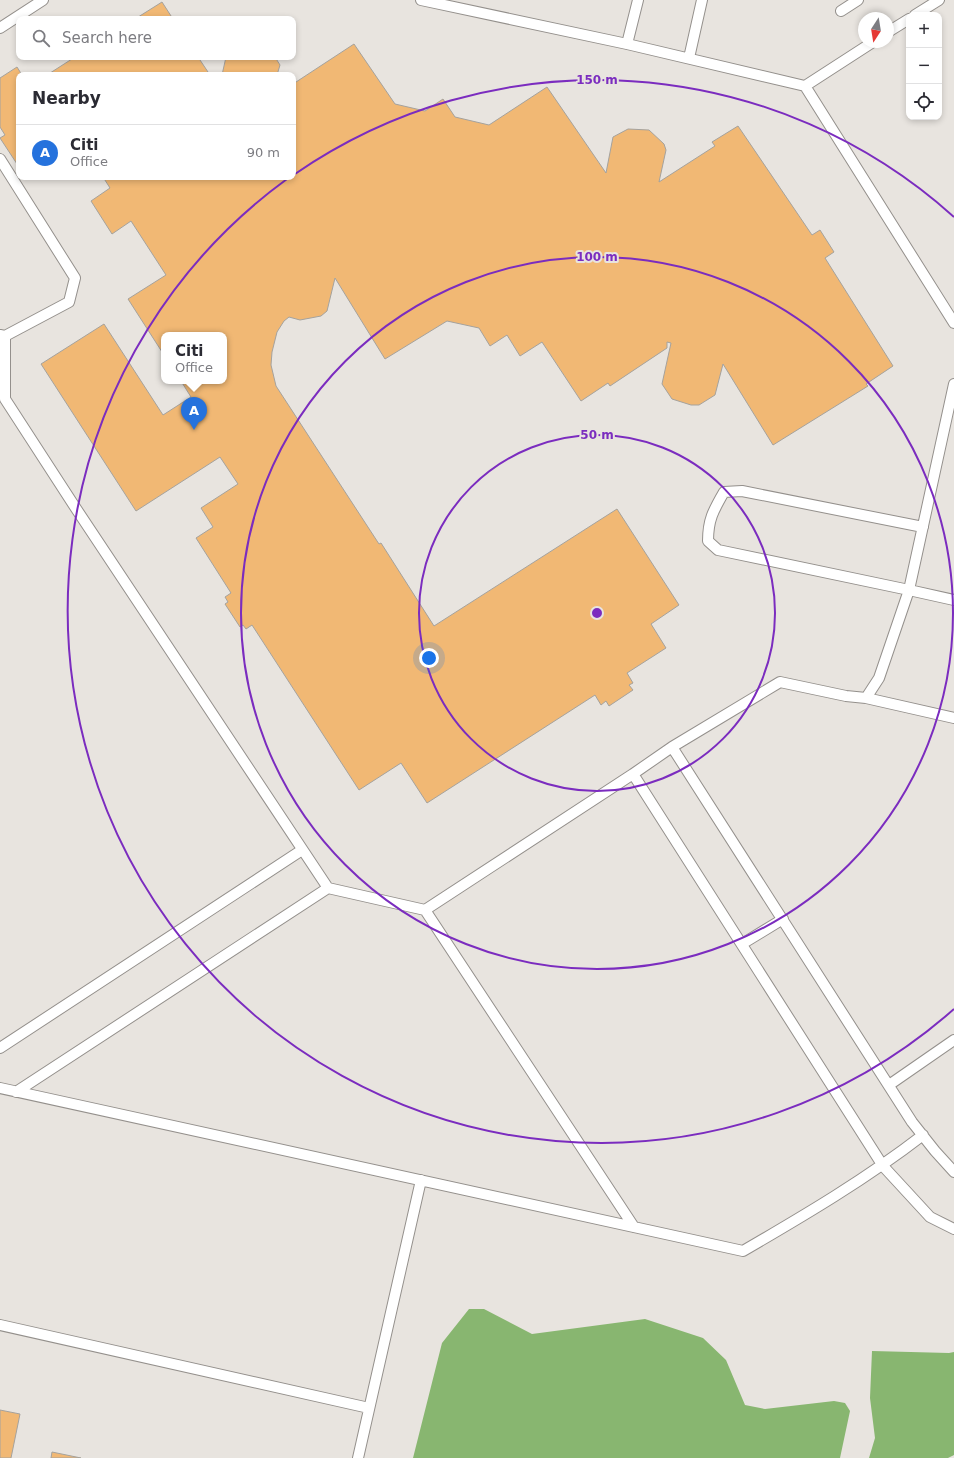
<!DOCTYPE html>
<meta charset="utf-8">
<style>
body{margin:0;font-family:"DejaVu Sans",sans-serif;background:#f7f7f7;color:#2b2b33}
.controls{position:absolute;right:12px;top:12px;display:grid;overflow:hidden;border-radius:8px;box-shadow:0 2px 6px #0003}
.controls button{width:36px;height:36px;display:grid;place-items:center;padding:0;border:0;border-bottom:1px solid #e1e1e2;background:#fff;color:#2b2b33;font:20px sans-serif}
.compass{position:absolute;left:858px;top:12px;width:36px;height:36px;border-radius:50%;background:#fff;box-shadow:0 2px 6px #0003;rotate:192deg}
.you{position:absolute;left:429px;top:658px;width:14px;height:14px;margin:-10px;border:3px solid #fff;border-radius:50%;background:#1a73e8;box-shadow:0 0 0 6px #1a73e833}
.badge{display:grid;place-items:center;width:26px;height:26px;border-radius:50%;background:#2572dd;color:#fff;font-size:13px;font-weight:700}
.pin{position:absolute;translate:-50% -33px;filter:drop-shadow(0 1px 2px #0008)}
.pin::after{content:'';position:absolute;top:21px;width:14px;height:12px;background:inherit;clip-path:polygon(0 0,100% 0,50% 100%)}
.popup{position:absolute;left:161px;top:332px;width:66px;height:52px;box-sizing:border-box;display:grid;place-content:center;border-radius:8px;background:#fff;filter:drop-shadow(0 1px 3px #0005);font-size:13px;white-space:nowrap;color:#7c7c81}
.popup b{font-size:15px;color:#2b2b33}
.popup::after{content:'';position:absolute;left:50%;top:100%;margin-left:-8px;border:8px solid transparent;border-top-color:#fff}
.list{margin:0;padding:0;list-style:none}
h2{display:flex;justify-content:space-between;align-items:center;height:52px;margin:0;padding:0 16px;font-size:17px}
h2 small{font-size:13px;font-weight:400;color:#7c7c81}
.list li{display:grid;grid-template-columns:26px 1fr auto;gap:12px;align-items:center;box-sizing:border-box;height:56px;padding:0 16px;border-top:1px solid #e1e1e2}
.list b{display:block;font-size:15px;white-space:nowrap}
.list p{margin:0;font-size:13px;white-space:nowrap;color:#7c7c81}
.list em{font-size:13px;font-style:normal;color:#7c7c81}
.icon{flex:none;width:22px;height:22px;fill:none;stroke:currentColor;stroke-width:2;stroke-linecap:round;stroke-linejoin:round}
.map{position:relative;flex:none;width:954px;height:1458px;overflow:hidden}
.search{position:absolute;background:#fff;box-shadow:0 2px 6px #0003;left:16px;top:16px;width:280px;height:44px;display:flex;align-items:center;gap:10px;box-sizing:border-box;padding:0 14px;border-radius:8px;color:#7c7c81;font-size:15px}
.panel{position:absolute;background:#fff;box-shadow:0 2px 6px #0003;left:16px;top:72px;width:280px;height:108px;border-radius:8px}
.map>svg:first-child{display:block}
</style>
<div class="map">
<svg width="954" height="1458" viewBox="0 0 954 1458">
<rect width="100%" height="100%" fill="#e8e4df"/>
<path fill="#88b670" d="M 469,1309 L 484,1309 L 532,1334 L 645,1319 L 703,1338 L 726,1360 L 745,1405 L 765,1409 L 834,1401 L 845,1403 L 850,1411 L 840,1458 L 413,1458 L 442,1343 Z
M 872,1351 L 949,1353 L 954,1352 L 954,1455 L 948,1458 L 869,1458 L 875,1438 L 870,1398 Z"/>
<path fill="#f1b874" stroke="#a5a29d" d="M 162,2 L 173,19 L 135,19 Z
M 354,44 L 395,104 L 425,111 L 443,99 L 455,117 L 489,125 L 547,87 L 606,173 L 613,137 L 628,129 L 649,130 L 664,144 L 666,150 L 659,182 L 715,146 L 712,142 L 738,126 L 812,235 L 820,230 L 834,252 L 825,258 L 893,366 L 866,384 L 868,386 L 773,445 L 723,364 L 715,395 L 699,405 L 691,405 L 672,399 L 662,384 L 671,343 L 667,342 L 667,348 L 610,386 L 608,383 L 581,401 L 542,342 L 520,356 L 507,335 L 490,346 L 479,328 L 447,321 L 385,359 L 335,278 L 327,311 L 321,316 L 300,320 L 289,317 L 284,321 L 277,332 L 272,352 L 271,365 L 276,386 L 379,544 L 381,543 L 434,626 L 617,509 L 679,605 L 651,624 L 666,648 L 627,673 L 633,683 L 629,685 L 633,690 L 609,706 L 606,701 L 601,705 L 595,695 L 427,803 L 401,763 L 359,790 L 252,625 L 246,629 L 243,625 L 240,627 L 225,604 L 228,602 L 225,597 L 231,593 L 196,538 L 213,527 L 201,508 L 238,484 L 220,457 L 136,511 L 41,364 L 104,324 L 163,415 L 191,397 L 181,381 L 224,381 L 224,335 L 164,335 L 164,355 L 128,299 L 166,275 L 131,221 L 112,234 L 91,201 L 110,188 L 103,177 L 293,177 L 293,84 Z
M 75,57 L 198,57 L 210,75 L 47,75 Z
M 226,57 L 275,57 L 280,65 L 277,75 L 222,75 Z
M 17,67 L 22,75 L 19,75 L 19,167 L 0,138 L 5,135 L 0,127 L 0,78 Z
M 0,1410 L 20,1414 L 11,1458 L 0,1458 Z
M 52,1452 L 81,1458 L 51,1458 Z"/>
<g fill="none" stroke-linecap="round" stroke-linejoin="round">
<g stroke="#94908c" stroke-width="12">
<path id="service" d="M 421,0 L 627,44 L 805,86
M 841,11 L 858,0
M 915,15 L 939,0
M 0,28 L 43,0
M 888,32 L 909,19
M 873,42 L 805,86 L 954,323
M 627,44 L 638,0
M 689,58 L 702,0
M 0,159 L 75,278 L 69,302 L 5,336
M 0,335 L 5,336 L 5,399 L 75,507 L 328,888 L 425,910 L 633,774 L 883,1166 L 930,1217 L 954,1229
M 923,527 L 742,491 L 724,492 C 713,511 708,520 708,541 L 718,550 L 909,590 L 954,384
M 954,600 L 909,590 L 879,678 L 866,698 L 846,696 L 780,682 L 672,747 L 912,1122 L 935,1151 L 954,1172
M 866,698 L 954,718
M 633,774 L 672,747
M 425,910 L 634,1227
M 742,944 L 783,919
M 0,1048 L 302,850
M 889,1085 L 954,1040
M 0,1088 L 743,1251 C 805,1215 866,1179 923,1135
M 16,1092 L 328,888
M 0,1325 L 369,1408
M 358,1458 L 421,1180"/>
</g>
<use href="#service" stroke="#fff" stroke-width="10"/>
</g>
<g fill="none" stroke="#7b2cbf" stroke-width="2">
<circle cx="597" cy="613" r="178"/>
<circle cx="597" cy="613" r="356"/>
<path d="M954 1009A533 533 0 1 1 287 179M295 174A533 533 0 0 1 954 217"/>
</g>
<circle cx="597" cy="613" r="6" fill="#7b2cbf" stroke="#e8e4df" stroke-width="2"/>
<g font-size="12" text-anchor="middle" font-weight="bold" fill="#7b2cbf" stroke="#e8e4df" stroke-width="4" stroke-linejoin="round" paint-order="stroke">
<text x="597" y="84">150 m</text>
<text x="597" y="261">100 m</text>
<text x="597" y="439">50 m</text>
</g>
</svg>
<div class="controls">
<button>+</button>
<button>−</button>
<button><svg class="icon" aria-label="locate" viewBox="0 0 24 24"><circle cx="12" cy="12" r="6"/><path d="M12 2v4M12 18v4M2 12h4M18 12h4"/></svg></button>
</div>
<svg class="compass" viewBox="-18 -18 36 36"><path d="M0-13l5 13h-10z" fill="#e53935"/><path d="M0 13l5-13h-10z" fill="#7c7c81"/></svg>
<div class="you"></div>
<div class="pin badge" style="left:194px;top:430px">A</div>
<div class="popup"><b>Citi</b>Office</div>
<div class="search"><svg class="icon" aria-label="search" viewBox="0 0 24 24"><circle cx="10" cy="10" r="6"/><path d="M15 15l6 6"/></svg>Search here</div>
<section class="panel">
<h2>Nearby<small></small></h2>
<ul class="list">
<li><span class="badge">A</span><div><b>Citi</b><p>Office</p></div><em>90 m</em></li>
</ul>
</section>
</div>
